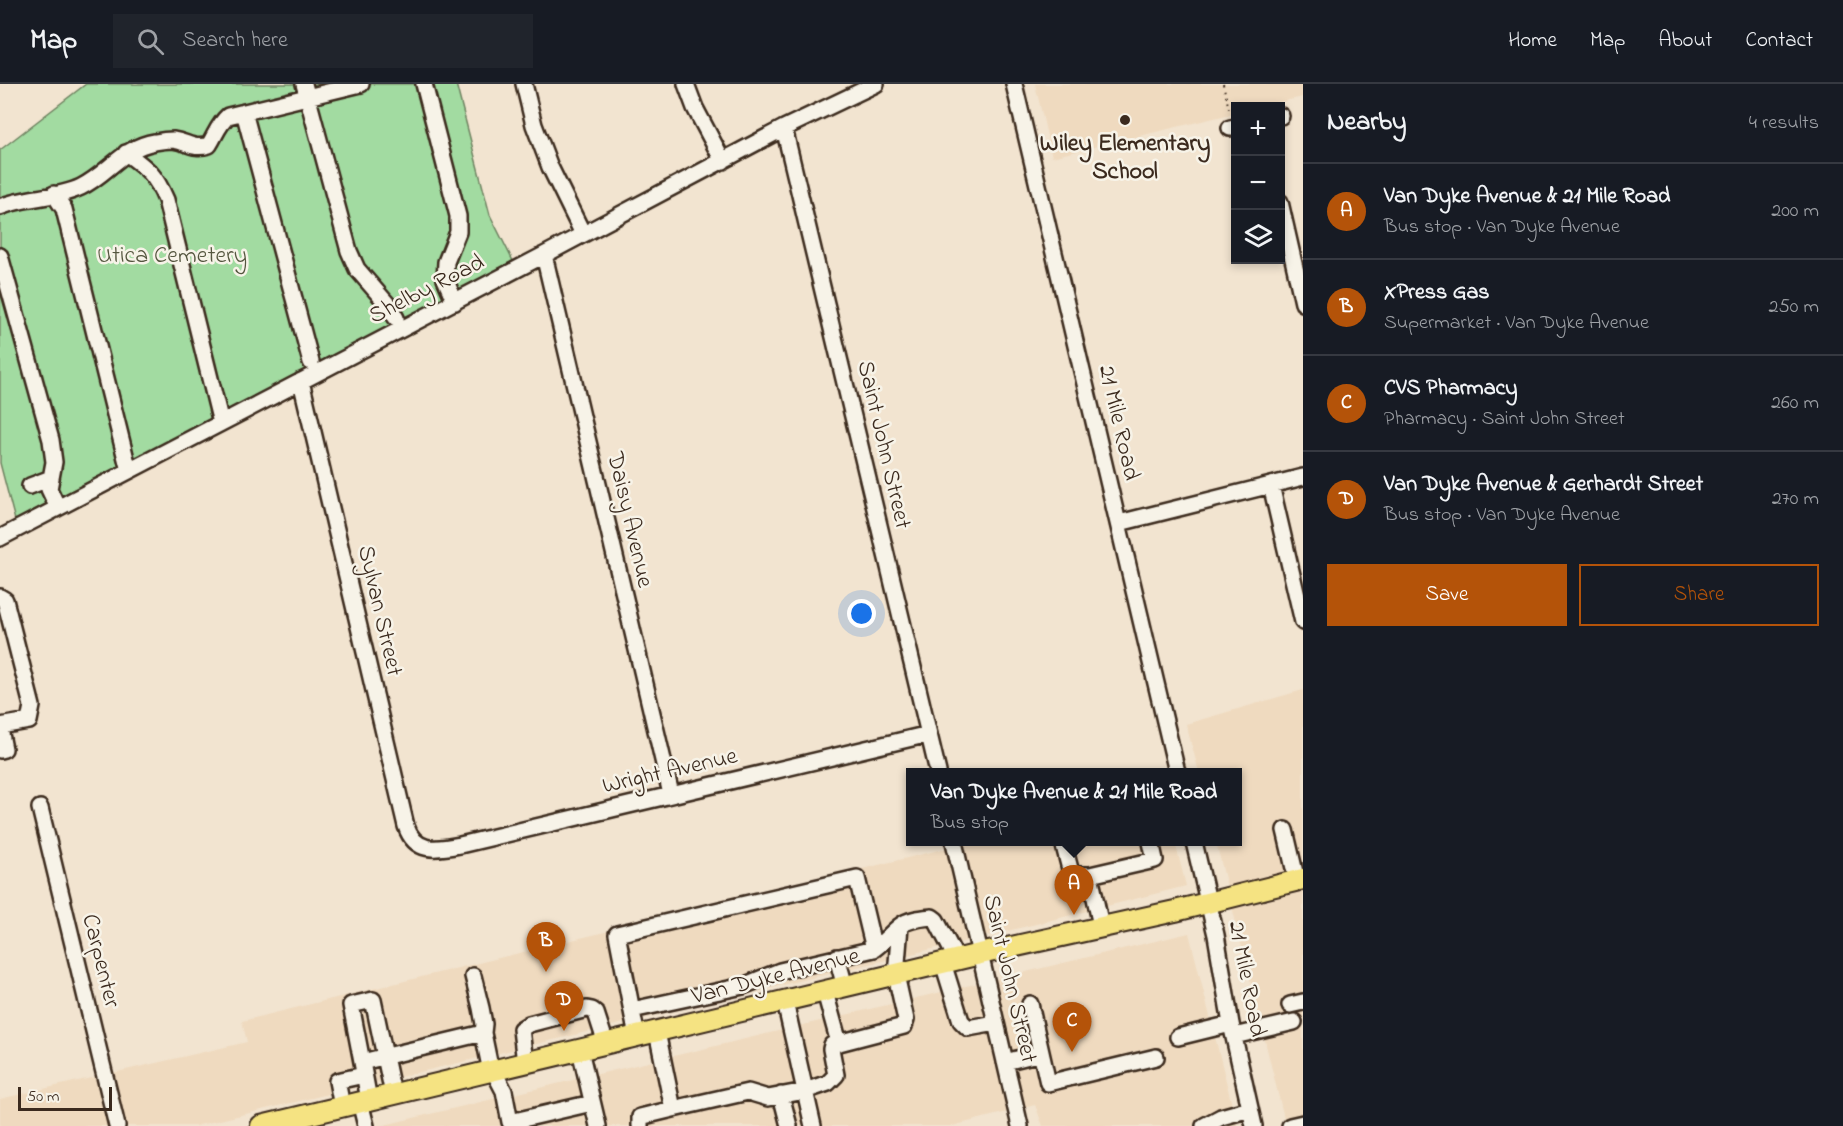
<!DOCTYPE html>
<meta charset="utf-8">
<style>
body{margin:0;font-family:"Indie Flower",sans-serif;background:#20242c;color:#f1f3f6}
.controls{position:absolute;right:18px;top:18px;display:grid;overflow:hidden;border-radius:0px;box-shadow:0 3px 9px #0003}
.controls button{width:54px;height:54px;display:grid;place-items:center;padding:0;border:0;border-bottom:2px solid #363941;background:#171b24;color:#f1f3f6;font:30px sans-serif}
.scale{position:absolute;left:18px;bottom:15px;width:94px;box-sizing:border-box;padding-left:6px;border:3px solid #3b2a1e;border-top:0;font-size:16px;line-height:21px;white-space:nowrap;color:#3b2a1e;-webkit-text-stroke:4px #f7f3e8;paint-order:stroke}
.you{position:absolute;left:862px;top:530px;width:21px;height:21px;margin:-15px;border:4px solid #fff;border-radius:50%;background:#1a73e8;box-shadow:0 0 0 9px #1a73e833}
.badge{display:grid;place-items:center;width:39px;height:39px;border-radius:50%;background:#b45309;color:#fff;font-size:20px;font-weight:700}
.pin{position:absolute;translate:-50% -50px;filter:drop-shadow(0 2px 3px #0008)}
.pin::after{content:'';position:absolute;top:32px;width:21px;height:18px;background:inherit;clip-path:polygon(0 0,100% 0,50% 100%)}
.popup{position:absolute;left:906px;top:684px;width:336px;height:78px;box-sizing:border-box;display:grid;place-content:center;border-radius:0px;background:#171b24;filter:drop-shadow(0 2px 4px #0005);font-size:20px;white-space:nowrap;color:#9ea1a6}
.popup b{font-size:22px;color:#f1f3f6}
.popup::after{content:'';position:absolute;left:50%;top:100%;margin-left:-12px;border:12px solid transparent;border-top-color:#171b24}
.list{margin:0;padding:0;list-style:none}
h2{display:flex;justify-content:space-between;align-items:center;height:78px;margin:0;padding:0 24px;font-size:26px}
h2 small{font-size:20px;font-weight:400;color:#9ea1a6}
.list li{display:grid;grid-template-columns:39px 1fr auto;gap:18px;align-items:center;box-sizing:border-box;height:96px;padding:0 24px;border-top:2px solid #363941}
.list b{display:block;font-size:22px;white-space:nowrap}
.list p{margin:0;font-size:20px;white-space:nowrap;color:#9ea1a6}
.list em{font-size:20px;font-style:normal;color:#9ea1a6}
.actions{display:flex;gap:12px;padding:18px 24px}
.actions a{flex:1;padding:14px 0;border:2px solid #b45309;border-radius:0px;text-align:center;font-size:21px;color:#b45309}
.actions .main{background:#b45309;color:#fff}
.icon{flex:none;width:33px;height:33px;fill:none;stroke:currentColor;stroke-width:2;stroke-linecap:round;stroke-linejoin:round}
.map{position:relative;flex:none;width:1303px;height:1042px;overflow:hidden}
header{display:flex;align-items:center;gap:36px;box-sizing:border-box;height:84px;padding:0 30px;background:#171b24;border-bottom:2px solid #363941}
header strong{font-size:28px}
nav{display:flex;gap:33px;margin-inline-start:auto;font-size:21px}
.search{width:420px;height:54px;background:#20242c;display:flex;align-items:center;gap:15px;box-sizing:border-box;padding:0 21px;border-radius:0px;color:#9ea1a6;font-size:22px}
main{display:flex}
aside{flex:1;background:#171b24}
.map>svg:first-child{display:block}
</style>
<header>
<strong>Map</strong>
<div class="search"><svg class="icon" aria-label="search" viewBox="0 0 24 24"><circle cx="10" cy="10" r="6"/><path d="M15 15l6 6"/></svg>Search here</div>
<nav><a>Home</a><a>Map</a><a>About</a><a>Contact</a></nav>
</header>
<main>
<div class="map">
<svg width="1303" height="1042" viewBox="0 0 1303 1042">
<rect width="100%" height="100%" fill="#f2e4d0"/>
<filter id="ink" filterUnits="userSpaceOnUse"><feTurbulence type="fractalNoise" baseFrequency=".0167" numOctaves="2"/><feDisplacementMap in="SourceGraphic" scale="12" xChannelSelector="R" yChannelSelector="G"/><feConvolveMatrix kernelMatrix="1 2 1 2 8 2 1 2 1" color-interpolation-filters="sRGB"/></filter>
<g filter="url(#ink)">
<path fill="#efdabf" d="M 1035,0 L 1303,0 L 1303,13 L 1262,22 L 1236,22 L 1235,29 L 1052,73 Z
M 1303,606 L 1303,1042 L 1286,1042 L 1216,758 L 1238,758 L 1238,688 L 1199,688 L 1186,640 Z
M 972,758 L 1175,758 L 1186,802 L 1036,840 L 195,1042 L 0,1042 L 0,1015 L 247,958 L 242,937 Z
M 1189,849 L 1237,1041 L 1236,1042 L 1043,1042 L 1035,1021 L 952,1042 L 380,1042 Z"/>
<path fill="#a2dba1" stroke="#6e8260" stroke-width="1.5" d="M 86,0 L 456,0 L 490,131 L 517,185 L 17,444 L 0,379 L 0,66 Z"/>
<g fill="none" stroke-linecap="round" stroke-linejoin="round">
<g stroke="#3b2a1e" stroke-width="20">
<path id="minor" d="M 304,0 L 349,167 L 357,185 L 389,222 L 396,234
M 424,0 L 458,132 L 458,148 L 446,178 L 445,195 L 455,218
M 524,0 L 534,41 L 550,83 L 583,150
M 686,0 L 695,24 L 723,77
M 1014,0 L 1177,688
M 244,28 L 311,278
M 1280,32 L 1281,32
M 784,44 L 938,688
M 1230,44 L 1236,43
M 126,69 C 148,85 155,90 166,116 L 221,339
M 54,110 L 64,125 L 129,387
M 1280,118 L 1303,219
M 0,123 C 25,112 56,115 81,103 C 108,90 123,63 155,58 C 160,57 168,56 173,56 C 188,58 193,66 209,61 C 216,50 218,41 228,32 L 361,0
M 544,171 L 671,710
M 0,172 L 51,356 L 54,378 L 49,405 L 58,424
M 301,297 L 406,742 C 415,769 435,766 460,761 L 929,650
M 1271,401 L 1303,538
M 30,402 L 51,394
M 1119,439 L 1303,393
M 0,454 L 544,171 L 784,44 L 876,0
M 0,513 L 5,516 L 32,622 L 29,637 L 0,642
M 0,645 L 4,665 L 0,666
M 40,724 L 117,1042
M 1285,746 L 1297,797
M 954,758 L 1020,1042
M 1063,758 L 1070,785 L 1075,791 L 1090,791
M 1194,758 L 1216,851 L 1231,940 L 1254,1042
M 1101,842 L 1090,791 L 1155,776 L 1151,758
M 874,865 C 884,858 891,849 900,842 C 908,835 922,834 932,833 L 936,836 L 957,876
M 837,873 L 845,903
M 943,879 L 961,937 L 968,944 L 996,939
M 473,892 L 481,924 L 484,940 L 483,949 L 489,978 L 504,1007 L 510,1038 L 592,1019
M 825,908 L 839,959 L 904,942 L 906,936 L 896,891 L 900,842
M 785,918 L 813,1042
M 1030,920 L 1048,999 L 1156,973
M 1290,921 L 1303,918
M 632,926 L 743,902 L 780,887 L 874,865 L 857,794 L 617,850 L 637,953
M 657,948 L 673,1025 L 748,1008 L 768,1014 L 805,1007 L 828,999 L 836,991 L 831,965 L 832,961 L 839,959
M 1234,952 L 1294,938
M 1178,953 L 1231,940
M 580,966 L 598,1042
M 362,978 L 351,921 L 373,916 L 393,1010
M 1005,978 L 1041,969
M 525,979 L 521,945 L 529,940 L 587,925 L 592,926 L 596,929 L 606,960
M 781,1011 L 789,1042
M 369,1016 L 362,978 L 483,949
M 360,1018 L 366,1042
M 342,1022 L 337,997 L 364,991
M 640,1042 L 640,1033 L 673,1025
M 1204,1042 L 1221,1033 L 1250,1025
M 1290,1042 L 1303,1039"/>
</g>
<g stroke="#3b2a1e" stroke-width="24">
<path id="major" d="M 261,1042 L 980,870 L 1175,827 L 1303,795"/>
</g>
<path stroke="#3b2a1e" stroke-width="2" stroke-dasharray="1.5 4.5" stroke-linecap="butt" d="M 1223,0 L 1230,29"/>
<use href="#minor" stroke="#f7f3e8" stroke-width="15"/>
<use href="#major" stroke="#f5e382" stroke-width="20"/>
</g>
</g>
<circle fill="#3b2a1e" stroke="#f7f3e8" stroke-width="2" cx="1125" cy="36" r="6"/>
<g text-anchor="middle" dominant-baseline="central" stroke-width="5" stroke-linejoin="round" paint-order="stroke">
<g font-size="24" font-weight="bold" fill="#3b2a1e" stroke="#f7f3e8">
<text x="1125" y="60">Wiley Elementary<tspan x="1125" dy="28">School</tspan></text>
</g>
<g font-size="24" fill="#55563f" stroke="#f7f3e8">
<text x="172" y="172">Utica Cemetery</text>
</g>
<g font-size="24" fill="#3b2a1e" stroke="#f7f3e8">
<text transform="translate(427 206) rotate(-27)">Shelby Road</text>
<text transform="translate(1118 339) rotate(77)">21 Mile Road</text>
<text transform="translate(883 361) rotate(77)">Saint John Street</text>
<text transform="translate(629 436) rotate(77)">Daisy Avenue</text>
<text transform="translate(379 527) rotate(77)">Sylvan Street</text>
<text transform="translate(670 688) rotate(-13)">Wright Avenue</text>
<text transform="translate(100 877) rotate(76)">Carpenter</text>
<text transform="translate(776 893) rotate(-14)">Van Dyke Avenue</text>
<text transform="translate(1009 895) rotate(77)">Saint John Street</text>
<text transform="translate(1246 895) rotate(79)">21 Mile Road</text>
</g>
</g>
</svg>
<div class="controls">
<button>+</button>
<button>−</button>
<button><svg class="icon" aria-label="layers" viewBox="0 0 24 24"><path d="M12 4l9 5-9 5-9-5zM3 14l9 5 9-5"/></svg></button>
</div>
<div class="scale">50 m</div>
<div class="you"></div>
<div class="pin badge" style="left:1074px;top:831px">A</div>
<div class="popup"><b>Van Dyke Avenue &amp; 21 Mile Road</b>Bus stop</div>
<div class="pin badge" style="left:546px;top:888px">B</div>
<div class="pin badge" style="left:1072px;top:968px">C</div>
<div class="pin badge" style="left:564px;top:947px">D</div>
</div>
<aside>
<h2>Nearby<small>4 results</small></h2>
<ul class="list">
<li><span class="badge">A</span><div><b>Van Dyke Avenue &amp; 21 Mile Road</b><p>Bus stop · Van Dyke Avenue</p></div><em>200 m</em></li>
<li><span class="badge">B</span><div><b>XPress Gas</b><p>Supermarket · Van Dyke Avenue</p></div><em>250 m</em></li>
<li><span class="badge">C</span><div><b>CVS Pharmacy</b><p>Pharmacy · Saint John Street</p></div><em>260 m</em></li>
<li><span class="badge">D</span><div><b>Van Dyke Avenue &amp; Gerhardt Street</b><p>Bus stop · Van Dyke Avenue</p></div><em>270 m</em></li>
</ul>
<div class="actions"><a class="main">Save</a><a>Share</a></div>
</aside>
</main>
